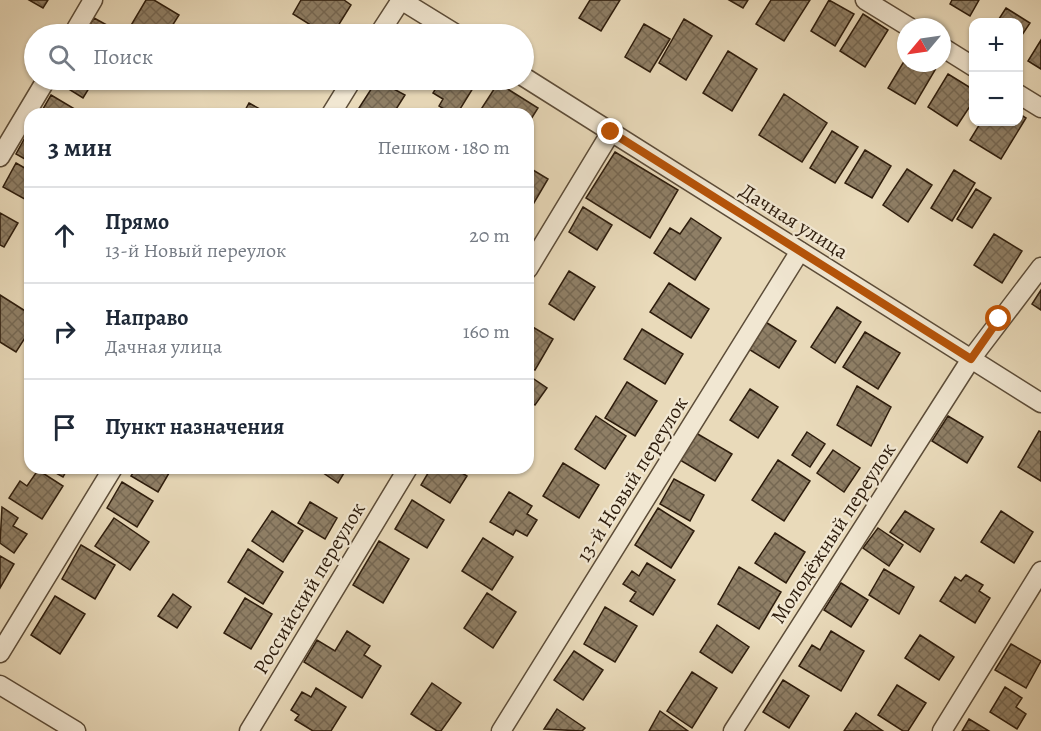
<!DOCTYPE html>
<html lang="ru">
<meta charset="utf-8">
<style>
body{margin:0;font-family:Alegreya,serif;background:#f2f2f3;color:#1f2937}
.controls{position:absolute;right:18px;top:18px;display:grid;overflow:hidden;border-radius:12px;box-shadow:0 2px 4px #0004}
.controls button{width:54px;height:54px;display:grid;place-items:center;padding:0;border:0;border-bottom:2px solid #e0e1e3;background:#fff;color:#1f2937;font:30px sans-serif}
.compass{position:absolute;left:897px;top:18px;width:54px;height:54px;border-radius:50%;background:#fff;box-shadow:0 2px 4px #0004;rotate:241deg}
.stop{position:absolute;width:18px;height:18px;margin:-14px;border:4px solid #b45309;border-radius:50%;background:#fff}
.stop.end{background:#b45309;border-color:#fff;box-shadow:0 2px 6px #0008}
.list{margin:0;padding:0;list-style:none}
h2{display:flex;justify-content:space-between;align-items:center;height:78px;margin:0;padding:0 24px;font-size:26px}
h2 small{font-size:20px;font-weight:400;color:#747a83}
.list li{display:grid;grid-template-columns:39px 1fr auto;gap:18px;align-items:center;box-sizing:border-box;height:96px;padding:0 24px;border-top:2px solid #e0e1e3}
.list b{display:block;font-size:22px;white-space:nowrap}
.list p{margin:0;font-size:20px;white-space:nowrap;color:#747a83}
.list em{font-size:20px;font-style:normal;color:#747a83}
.icon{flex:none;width:33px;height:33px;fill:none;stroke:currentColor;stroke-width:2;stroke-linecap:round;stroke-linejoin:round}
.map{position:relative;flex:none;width:1041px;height:731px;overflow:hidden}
.search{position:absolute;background:#fff;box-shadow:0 2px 4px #0004;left:24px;top:24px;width:510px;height:66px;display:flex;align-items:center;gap:15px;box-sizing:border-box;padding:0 21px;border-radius:33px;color:#747a83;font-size:22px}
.panel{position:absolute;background:#fff;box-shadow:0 2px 4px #0004;left:24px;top:108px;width:510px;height:366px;border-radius:18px}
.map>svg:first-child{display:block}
</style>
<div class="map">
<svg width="1041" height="731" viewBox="0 0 1041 731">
<defs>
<pattern id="building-cross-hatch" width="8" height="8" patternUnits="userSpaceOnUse" patternTransform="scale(1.5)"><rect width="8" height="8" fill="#8f7f66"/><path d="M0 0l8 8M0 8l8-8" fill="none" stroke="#756752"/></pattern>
</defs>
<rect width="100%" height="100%" fill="#e9daba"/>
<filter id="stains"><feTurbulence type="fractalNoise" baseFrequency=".00333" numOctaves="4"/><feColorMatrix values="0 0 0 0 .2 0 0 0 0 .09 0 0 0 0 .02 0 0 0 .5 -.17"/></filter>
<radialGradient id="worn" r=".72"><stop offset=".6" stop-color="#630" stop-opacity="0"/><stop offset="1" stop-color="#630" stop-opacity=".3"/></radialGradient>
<path fill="url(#building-cross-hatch)" stroke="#2d1c0c" stroke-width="1.5" d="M 29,0 L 48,0 L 43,8 Z
M 146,0 L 154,0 L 179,15 L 167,34 L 142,34 L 130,27 Z
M 301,0 L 344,0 L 351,5 L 333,34 L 325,34 L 293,14 Z
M 590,0 L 620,0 L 601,31 L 579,18 Z
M 729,0 L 748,0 L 743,8 Z
M 771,0 L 810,0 L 784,41 L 756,24 Z
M 829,0 L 854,14 L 835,46 L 811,31 Z
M 952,0 L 979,0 L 970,16 L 950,4 Z
M 1006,8 L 1030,23 L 1018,41 L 1018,22 L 997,22 Z
M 863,14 L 888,30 L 865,67 L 840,51 Z
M 94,18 L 123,34 L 84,34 Z
M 684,19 L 712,36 L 686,80 L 659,63 Z
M 644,24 L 670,39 L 650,72 L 625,57 Z
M 1041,40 L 1041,69 L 1028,61 Z
M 728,51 L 757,69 L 732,111 L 703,93 Z
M 906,58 L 906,63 L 938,65 L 915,104 L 888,88 Z
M 948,74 L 974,90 L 974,100 L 957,126 L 928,107 Z
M 61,80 L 94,80 L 83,98 L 59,83 Z
M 377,80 L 405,95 L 393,114 L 370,114 L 359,108 Z
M 441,80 L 478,80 L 457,114 L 452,114 L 439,106 L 443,99 L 433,93 Z
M 498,83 L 538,108 L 528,124 L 528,114 L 478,114 Z
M 784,94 L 827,123 L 802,162 L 759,135 Z
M 51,95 L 78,111 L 76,114 L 40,114 Z
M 249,103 L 269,114 L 243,114 Z
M 1018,113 L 1026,118 L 1001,159 L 970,140 L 981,122 L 1018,122 Z
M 832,131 L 858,147 L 835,183 L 810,168 Z
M 28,132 L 30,133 L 30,162 L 16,154 Z
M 865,150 L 891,166 L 872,198 L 845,183 Z
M 615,152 L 678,190 L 650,238 L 586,198 Z
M 16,163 L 30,171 L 30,202 L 3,187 Z
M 528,167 L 548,179 L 528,213 Z
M 907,169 L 932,185 L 908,222 L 883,205 Z
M 954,170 L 975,183 L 952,221 L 931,208 Z
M 976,189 L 991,198 L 972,228 L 957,219 Z
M 583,207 L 612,225 L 597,250 L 569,232 Z
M 0,213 L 18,223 L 4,247 L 0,245 Z
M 691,218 L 721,238 L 695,280 L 654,253 L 670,228 L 680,234 Z
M 994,234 L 1022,251 L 1002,283 L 974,265 Z
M 569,271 L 595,287 L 574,320 L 549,304 Z
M 669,283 L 709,309 L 691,338 L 650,312 Z
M 1041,290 L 1041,310 L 1032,304 Z
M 0,295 L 30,314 L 30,330 L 16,352 L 0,342 Z
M 837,307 L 861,322 L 835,363 L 811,347 Z
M 764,321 L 796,341 L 779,368 L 747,348 Z
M 531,326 L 553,339 L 535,370 L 528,367 L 528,330 Z
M 642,329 L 683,354 L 665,384 L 624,359 Z
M 865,332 L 900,353 L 878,389 L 843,367 Z
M 528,375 L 547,388 L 535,405 L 528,400 Z
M 627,382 L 657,401 L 635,436 L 605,418 Z
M 857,386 L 891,407 L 871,446 L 837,425 Z
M 750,389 L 778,407 L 758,438 L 730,420 Z
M 596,416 L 626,436 L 605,469 L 575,449 Z
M 948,416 L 983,437 L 967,463 L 932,441 Z
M 1039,431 L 1041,432 L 1041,481 L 1018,467 Z
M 807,432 L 825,444 L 810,467 L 792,455 Z
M 696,433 L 732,454 L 715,481 L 680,460 Z
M 833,450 L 860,468 L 844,492 L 817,473 Z
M 778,460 L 810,481 L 784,521 L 752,500 Z
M 563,463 L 599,485 L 579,518 L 543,496 Z
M 47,468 L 68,468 L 63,477 Z
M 136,468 L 172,468 L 158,492 L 131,476 Z
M 316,468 L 347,468 L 338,483 Z
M 431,468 L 454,468 L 467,476 L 450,503 L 421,485 Z
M 38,470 L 63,486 L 42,519 L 9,498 L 20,481 L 27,486 Z
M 674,479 L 704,495 L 690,521 L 660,504 Z
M 122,482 L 153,501 L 137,527 L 107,508 Z
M 509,492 L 532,506 L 527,514 L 537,520 L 527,536 L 516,530 L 513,535 L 490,522 Z
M 412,500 L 444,520 L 427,548 L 395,529 Z
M 310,502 L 337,518 L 325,539 L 298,523 Z
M 2,507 L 18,518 L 13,526 L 27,534 L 14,553 L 0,543 Z
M 658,508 L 694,531 L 671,568 L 635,545 Z
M 272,511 L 303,531 L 283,562 L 252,541 Z
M 905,511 L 934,529 L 920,552 L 890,532 Z
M 1001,511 L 1033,532 L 1014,563 L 981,542 Z
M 114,518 L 149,542 L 130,570 L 95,546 Z
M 878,528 L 903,545 L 889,566 L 863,548 Z
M 775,533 L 805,552 L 786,583 L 755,563 Z
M 483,538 L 513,557 L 492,590 L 462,571 Z
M 379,541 L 409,559 L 383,603 L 353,585 Z
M 81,545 L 115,565 L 95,599 L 62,579 Z
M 248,549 L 283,572 L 263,604 L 228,582 Z
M 0,556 L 14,564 L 0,588 Z
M 647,563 L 675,580 L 653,615 L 630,601 L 636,592 L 623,584 L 632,571 L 639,576 Z
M 739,567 L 781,592 L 759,629 L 718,604 Z
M 884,569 L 914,587 L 899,614 L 869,595 Z
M 966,575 L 983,585 L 979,591 L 990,598 L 975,623 L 940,601 L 955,577 L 961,581 Z
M 841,583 L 868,600 L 851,627 L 824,610 Z
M 487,593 L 516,612 L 493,648 L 464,628 Z
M 173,594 L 191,607 L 177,628 L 158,616 Z
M 55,596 L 85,614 L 60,654 L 31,635 Z
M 245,598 L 272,614 L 251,649 L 224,633 Z
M 605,607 L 637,626 L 615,662 L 584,644 Z
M 717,625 L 749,647 L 732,673 L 700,652 Z
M 347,631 L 370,646 L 364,655 L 381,666 L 362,698 L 304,662 L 317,640 L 335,651 Z
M 831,631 L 864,651 L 841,691 L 799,666 L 812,645 L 820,650 Z
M 920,635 L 954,657 L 939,680 L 905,658 Z
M 1011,644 L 1041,661 L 1026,688 L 995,670 Z
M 574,651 L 603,670 L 583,700 L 554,680 Z
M 692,672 L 717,688 L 692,728 L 667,711 Z
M 783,680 L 809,696 L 789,728 L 763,712 Z
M 432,683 L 461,703 L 441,731 L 437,731 L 411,714 Z
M 897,685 L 926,703 L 908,731 L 903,731 L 878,715 Z
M 1005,687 L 1022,698 L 1016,707 L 1026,714 L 1017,729 L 990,712 Z
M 316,688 L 346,707 L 331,731 L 313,731 L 295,720 L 299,715 L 291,710 L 302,692 L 311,697 Z
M 557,709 L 585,728 L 582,731 L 544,729 Z
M 660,711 L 688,731 L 649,731 Z
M 856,713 L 883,731 L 844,731 Z
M 969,719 L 989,731 L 962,731 Z"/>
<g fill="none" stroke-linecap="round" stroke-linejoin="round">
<g stroke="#5c4c38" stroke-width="21">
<path id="minor" d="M 865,0 L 909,27
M 73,34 L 93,0
M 379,34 L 401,0 L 456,34
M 942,47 L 974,67
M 524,77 L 1041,403
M 1018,94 L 1041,108
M 331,114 L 352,80
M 0,157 L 46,80
M 528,269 L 611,132
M 0,653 L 113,468
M 0,685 L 76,731
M 249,731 L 408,468
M 501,731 L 800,251
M 733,731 L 971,359 L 1041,267
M 942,731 L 1041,571"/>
</g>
<use href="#minor" stroke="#f1e7d2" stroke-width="18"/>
</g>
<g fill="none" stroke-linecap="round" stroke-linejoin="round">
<path stroke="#b45309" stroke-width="8" d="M 611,132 L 971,359 L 999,319"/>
</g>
<g text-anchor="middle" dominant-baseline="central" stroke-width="4.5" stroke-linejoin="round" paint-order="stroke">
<g font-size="21" fill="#2d1c0c" stroke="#f1e7d2">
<text transform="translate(794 221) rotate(32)">Дачная улица</text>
<text transform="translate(632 479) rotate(-58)">13-й Новый переулок</text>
<text transform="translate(833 533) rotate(-57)">Молодёжный переулок</text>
<text transform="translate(309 588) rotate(-59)">Российский переулок</text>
</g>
</g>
<rect width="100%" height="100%" filter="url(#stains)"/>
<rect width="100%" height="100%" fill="url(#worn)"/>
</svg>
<div class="controls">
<button>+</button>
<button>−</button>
</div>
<svg class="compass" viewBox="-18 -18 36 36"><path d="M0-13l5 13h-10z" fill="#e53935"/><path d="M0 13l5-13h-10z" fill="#747a83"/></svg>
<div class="stop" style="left:999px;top:319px"></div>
<div class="stop end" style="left:611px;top:132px"></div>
<div class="search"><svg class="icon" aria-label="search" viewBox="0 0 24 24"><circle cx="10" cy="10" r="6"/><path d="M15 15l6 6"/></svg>Поиск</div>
<section class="panel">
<h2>3 мин<small>Пешком · 180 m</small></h2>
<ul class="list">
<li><svg class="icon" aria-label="ahead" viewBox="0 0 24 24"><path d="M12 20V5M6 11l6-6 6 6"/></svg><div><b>Прямо</b><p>13-й Новый переулок</p></div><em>20 m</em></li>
<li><svg class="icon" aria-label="right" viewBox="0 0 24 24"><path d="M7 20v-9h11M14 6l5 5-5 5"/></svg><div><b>Направо</b><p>Дачная улица</p></div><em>160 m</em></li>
<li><svg class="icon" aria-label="arrive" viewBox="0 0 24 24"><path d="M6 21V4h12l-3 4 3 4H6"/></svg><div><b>Пункт назначения</b></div></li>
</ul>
</section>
</div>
